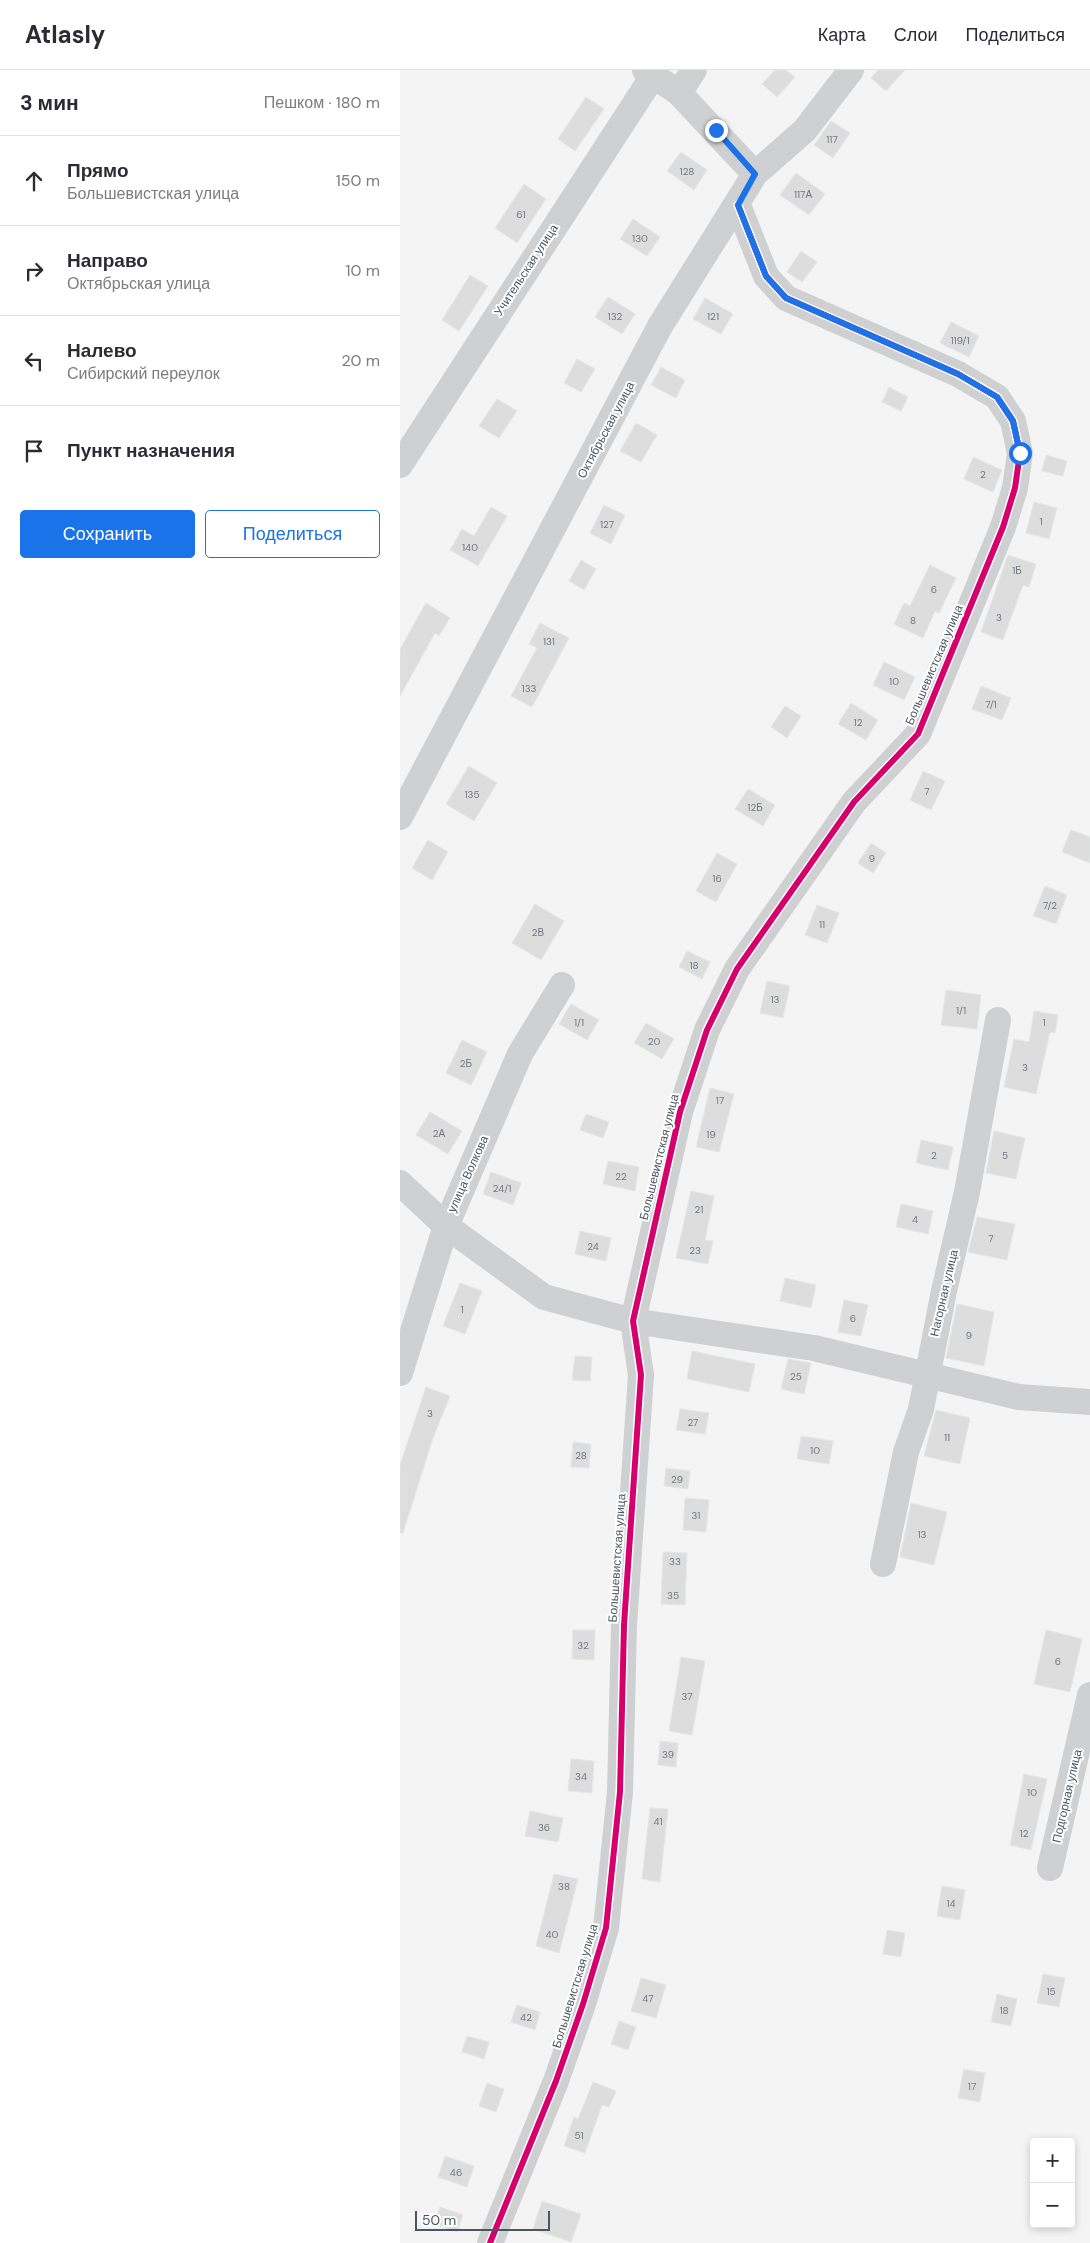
<!DOCTYPE html>
<html lang="ru">
<meta charset="utf-8">
<style>
body{margin:0;font-family:"DM Sans",sans-serif;background:#f2f2f3;color:#2b2b33}
.controls{position:absolute;right:15px;bottom:15px;display:grid;overflow:hidden;border-radius:5px;box-shadow:0 2px 8px #0003}
.controls button{width:45px;height:45px;display:grid;place-items:center;padding:0;border:0;border-bottom:1px solid #e1e1e2;background:#fff;color:#2b2b33;font:25px sans-serif}
.scale{position:absolute;left:15px;bottom:12px;width:135px;box-sizing:border-box;padding-left:5px;border:2px solid #4a5661;border-top:0;font-size:14px;line-height:18px;white-space:nowrap;color:#4a5661;-webkit-text-stroke:4px #fff;paint-order:stroke}
.stop{position:absolute;width:15px;height:15px;margin:-11px;border:4px solid #1a73e8;border-radius:50%;background:#fff}
.stop.end{background:#1a73e8;border-color:#fff;box-shadow:0 1px 5px #0008}
.list{margin:0;padding:0;list-style:none}
h2{display:flex;justify-content:space-between;align-items:center;height:65px;margin:0;padding:0 20px;font-size:21px}
h2 small{font-size:16px;font-weight:400;color:#7c7c81}
.list li{display:grid;grid-template-columns:32px 1fr auto;gap:15px;align-items:center;box-sizing:border-box;height:90px;padding:0 20px;border-top:1px solid #e1e1e2}
.list b{display:block;font-size:19px;white-space:nowrap}
.list p{margin:0;font-size:16px;white-space:nowrap;color:#7c7c81}
.list em{font-size:16px;font-style:normal;color:#7c7c81}
.actions{display:flex;gap:10px;padding:15px 20px}
.actions a{flex:1;padding:11px 0;border:1px solid #1a73e8;border-radius:5px;text-align:center;font-size:18px;color:#1a73e8}
.actions .main{background:#1a73e8;color:#fff}
.icon{flex:none;width:28px;height:28px;fill:none;stroke:currentColor;stroke-width:2;stroke-linecap:round;stroke-linejoin:round}
.map{position:relative;flex:none;width:690px;height:2173px;overflow:hidden}
header{display:flex;align-items:center;gap:30px;box-sizing:border-box;height:70px;padding:0 25px;background:#fff;border-bottom:1px solid #e1e1e2}
header strong{font-size:24px}
nav{display:flex;gap:28px;margin-inline-start:auto;font-size:18px}
main{display:flex}
aside{flex:1;background:#fff}
.map>svg:first-child{display:block}
</style>
<header>
<strong>Atlasly</strong>
<nav><a>Карта</a><a>Слои</a><a>Поделиться</a></nav>
</header>
<main>
<aside>
<h2>3 мин<small>Пешком · 180 m</small></h2>
<ul class="list">
<li><svg class="icon" aria-label="ahead" viewBox="0 0 24 24"><path d="M12 20V5M6 11l6-6 6 6"/></svg><div><b>Прямо</b><p>Большевистская улица</p></div><em>150 m</em></li>
<li><svg class="icon" aria-label="right" viewBox="0 0 24 24"><path d="M7 20v-9h11M14 6l5 5-5 5"/></svg><div><b>Направо</b><p>Октябрьская улица</p></div><em>10 m</em></li>
<li><svg class="icon" aria-label="left" viewBox="0 0 24 24"><path d="M17 20v-9H6M10 6l-5 5 5 5"/></svg><div><b>Налево</b><p>Сибирский переулок</p></div><em>20 m</em></li>
<li><svg class="icon" aria-label="arrive" viewBox="0 0 24 24"><path d="M6 21V4h12l-3 4 3 4H6"/></svg><div><b>Пункт назначения</b></div></li>
</ul>
<div class="actions"><a class="main">Сохранить</a><a>Поделиться</a></div>
</aside>
<div class="map">
<svg width="690" height="2173" viewBox="0 0 690 2173">
<rect width="100%" height="100%" fill="#f4f4f4"/>
<path fill="#ddddde" stroke="#e5e6e7" d="M 375,0 L 386,0 L 395,7 L 377,27 L 362,14 Z
M 478,0 L 505,0 L 486,21 L 471,8 Z
M 186,27 L 204,39 L 175,81 L 158,69 Z
M 431,51 L 450,63 L 433,88 L 414,75 Z
M 281,82 L 307,100 L 294,120 L 267,101 Z
M 396,103 L 425,124 L 409,145 L 380,125 Z
M 124,114 L 146,129 L 117,173 L 95,158 Z
M 233,149 L 260,167 L 247,186 L 220,169 Z
M 401,181 L 417,192 L 402,212 L 387,202 Z
M 70,205 L 88,216 L 59,261 L 42,250 Z
M 208,227 L 235,244 L 222,264 L 195,247 Z
M 305,228 L 333,244 L 321,264 L 293,249 Z
M 551,252 L 579,266 L 569,287 L 540,273 Z
M 177,289 L 195,299 L 181,322 L 164,313 Z
M 261,297 L 285,310 L 276,328 L 251,315 Z
M 489,317 L 508,327 L 501,341 L 482,332 Z
M 97,329 L 117,341 L 99,368 L 79,356 Z
M 236,353 L 257,365 L 241,392 L 220,381 Z
M 646,385 L 667,391 L 663,406 L 642,401 Z
M 573,387 L 602,400 L 593,422 L 564,409 Z
M 634,432 L 657,438 L 649,469 L 626,463 Z
M 204,435 L 225,445 L 211,474 L 190,463 Z
M 91,437 L 107,446 L 78,496 L 50,480 L 62,459 L 74,466 Z
M 608,485 L 636,494 L 629,517 L 623,515 L 603,570 L 581,562 Z
M 181,490 L 196,499 L 184,520 L 169,511 Z
M 530,495 L 556,508 L 539,543 L 535,541 L 523,568 L 494,554 L 504,533 L 510,536 Z
M 26,533 L 50,548 L 39,566 L 35,563 L 0,626 L 0,579 Z
M 140,553 L 169,568 L 132,637 L 111,626 L 137,578 L 129,574 Z
M 484,592 L 515,607 L 504,630 L 473,615 Z
M 581,616 L 611,628 L 602,650 L 572,639 Z
M 451,633 L 478,650 L 466,670 L 438,654 Z
M 385,636 L 401,646 L 387,668 L 371,657 Z
M 69,696 L 97,713 L 74,751 L 46,734 Z
M 523,701 L 545,711 L 531,740 L 510,730 Z
M 348,719 L 375,735 L 363,756 L 335,739 Z
M 671,760 L 690,767 L 690,793 L 662,782 Z
M 28,770 L 48,782 L 32,810 L 12,798 Z
M 471,773 L 486,783 L 473,803 L 458,793 Z
M 317,783 L 337,794 L 316,832 L 296,821 Z
M 645,816 L 667,825 L 656,854 L 633,846 Z
M 135,834 L 164,851 L 141,890 L 112,873 Z
M 417,835 L 439,843 L 427,873 L 405,865 Z
M 287,881 L 310,892 L 302,909 L 279,897 Z
M 367,911 L 390,916 L 383,948 L 360,943 Z
M 546,920 L 581,925 L 577,959 L 541,955 Z
M 171,934 L 199,950 L 187,970 L 159,954 Z
M 634,941 L 658,945 L 655,963 L 650,962 L 636,1024 L 604,1017 L 614,969 L 629,972 Z
M 246,953 L 274,969 L 262,989 L 234,973 Z
M 62,970 L 87,982 L 71,1015 L 46,1003 Z
M 310,1018 L 334,1024 L 319,1082 L 296,1077 Z
M 30,1042 L 62,1061 L 48,1084 L 16,1065 Z
M 186,1044 L 209,1052 L 203,1068 L 180,1060 Z
M 594,1061 L 625,1068 L 616,1109 L 586,1103 Z
M 521,1070 L 553,1077 L 548,1100 L 516,1093 Z
M 208,1091 L 239,1097 L 235,1121 L 203,1114 Z
M 91,1102 L 121,1113 L 113,1135 L 83,1124 Z
M 291,1121 L 314,1126 L 305,1170 L 313,1171 L 308,1194 L 276,1188 Z
M 501,1134 L 533,1141 L 528,1164 L 496,1157 Z
M 577,1147 L 615,1154 L 607,1190 L 568,1182 Z
M 180,1161 L 211,1168 L 206,1191 L 175,1184 Z
M 385,1208 L 416,1215 L 411,1238 L 380,1231 Z
M 60,1213 L 82,1221 L 65,1264 L 43,1256 Z
M 444,1230 L 468,1235 L 461,1266 L 438,1262 Z
M 557,1234 L 594,1242 L 584,1296 L 546,1288 Z
M 292,1281 L 355,1294 L 349,1322 L 287,1309 Z
M 175,1286 L 192,1287 L 190,1311 L 172,1310 Z
M 388,1289 L 411,1293 L 404,1324 L 381,1319 Z
M 26,1317 L 50,1326 L 33,1368 L 3,1463 L 0,1462 L 0,1395 Z
M 280,1339 L 309,1343 L 305,1364 L 276,1360 Z
M 536,1340 L 570,1348 L 560,1394 L 524,1386 Z
M 401,1366 L 433,1371 L 429,1394 L 397,1389 Z
M 173,1372 L 191,1374 L 189,1398 L 171,1397 Z
M 266,1398 L 290,1401 L 288,1419 L 264,1416 Z
M 285,1428 L 309,1430 L 306,1462 L 283,1460 Z
M 511,1433 L 547,1442 L 534,1495 L 500,1487 Z
M 263,1482 L 287,1483 L 285,1535 L 261,1534 Z
M 173,1560 L 195,1560 L 194,1590 L 172,1589 Z
M 646,1560 L 682,1569 L 670,1622 L 634,1614 Z
M 281,1587 L 305,1591 L 292,1665 L 269,1661 Z
M 260,1671 L 278,1673 L 276,1697 L 258,1695 Z
M 171,1689 L 194,1691 L 192,1723 L 168,1721 Z
M 624,1704 L 647,1709 L 631,1780 L 610,1775 Z
M 250,1738 L 268,1739 L 260,1812 L 242,1809 Z
M 130,1741 L 163,1748 L 158,1772 L 125,1766 Z
M 154,1804 L 178,1809 L 159,1883 L 136,1876 Z
M 542,1816 L 565,1820 L 560,1850 L 537,1846 Z
M 487,1860 L 505,1863 L 501,1887 L 483,1884 Z
M 643,1904 L 665,1908 L 659,1937 L 637,1933 Z
M 241,1908 L 266,1915 L 256,1948 L 231,1941 Z
M 597,1924 L 617,1929 L 611,1956 L 591,1952 Z
M 117,1935 L 140,1942 L 135,1960 L 111,1952 Z
M 219,1951 L 236,1957 L 228,1980 L 211,1974 Z
M 67,1966 L 89,1972 L 84,1989 L 62,1982 Z
M 564,1999 L 585,2003 L 580,2032 L 558,2028 Z
M 193,2012 L 216,2021 L 209,2037 L 202,2035 L 185,2083 L 164,2076 L 174,2047 L 178,2049 Z
M 87,2013 L 104,2019 L 96,2042 L 79,2036 Z
M 45,2086 L 74,2096 L 67,2117 L 38,2107 Z
M 142,2131 L 181,2144 L 171,2172 L 133,2159 Z
M 40,2137 L 63,2145 L 57,2162 L 34,2154 Z"/>
<g fill="none" stroke-linecap="round" stroke-linejoin="round">
<path stroke="#ced0d2" stroke-width="26" d="M 245,0 L 279,23 L 355,104
M 279,23 L 294,0
M 0,395 L 253,6
M 0,747 L 260,256 L 355,104 L 405,60 L 451,0
M 0,1113 L 46,1156 L 144,1227 L 233,1251 L 414,1278 L 619,1327 L 690,1332
M 0,1303 L 46,1156 L 120,984 L 162,915
M 483,1494 L 506,1382 L 521,1339 L 544,1221 L 567,1122 L 598,950
M 650,1798 L 690,1625
M 90,2173 L 156,2011 L 183,1934 L 206,1858 L 220,1722 L 224,1555 L 241,1305 L 233,1251 L 280,1042 L 307,960 L 337,899 L 454,732 L 518,664 L 603,457 L 615,418 L 620,383 L 613,351 L 597,327 L 558,304 L 386,228 L 366,206 L 338,135"/>
<g stroke="#fff" stroke-width="9">
<path id="cycleway" d="M 90,2173 L 156,2011 L 183,1934 L 206,1858 L 220,1722 L 224,1555 L 241,1305 L 233,1251 L 280,1042 L 307,960 L 337,899 L 454,732 L 518,664 L 603,457 L 615,418 L 620,383 L 613,351 L 597,327 L 558,304 L 386,228 L 366,206 L 338,135"/>
</g>
<use href="#cycleway" stroke="#d6006c" stroke-width="6"/>
</g>
<g fill="none" stroke-linecap="round" stroke-linejoin="round">
<path stroke="#1a73e8" stroke-width="6" d="M 316,60 L 355,104 L 338,135 L 366,206 L 386,228 L 558,304 L 597,327 L 613,351 L 620,383"/>
</g>
<g text-anchor="middle" dominant-baseline="central" stroke-width="4" stroke-linejoin="round" paint-order="stroke">
<g font-size="10" fill="#707881">
<text x="432" y="69">117</text>
<text x="287" y="101">128</text>
<text x="403" y="124">117А</text>
<text x="121" y="144">61</text>
<text x="240" y="168">130</text>
<text x="215" y="246">132</text>
<text x="313" y="246">121</text>
<text x="560" y="270">119/1</text>
<text x="583" y="404">2</text>
<text x="641" y="451">1</text>
<text x="207" y="454">127</text>
<text x="70" y="477">140</text>
<text x="617" y="500">1Б</text>
<text x="534" y="519">6</text>
<text x="599" y="547">3</text>
<text x="513" y="550">8</text>
<text x="149" y="571">131</text>
<text x="494" y="611">10</text>
<text x="129" y="618">133</text>
<text x="591" y="634">7/1</text>
<text x="458" y="652">12</text>
<text x="527" y="721">7</text>
<text x="72" y="724">135</text>
<text x="355" y="737">12Б</text>
<text x="472" y="788">9</text>
<text x="317" y="808">16</text>
<text x="650" y="835">7/2</text>
<text x="422" y="854">11</text>
<text x="138" y="862">2В</text>
<text x="294" y="895">18</text>
<text x="375" y="929">13</text>
<text x="561" y="940">1/1</text>
<text x="179" y="952">1/1</text>
<text x="644" y="952">1</text>
<text x="254" y="971">20</text>
<text x="66" y="993">2Б</text>
<text x="625" y="997">3</text>
<text x="320" y="1030">17</text>
<text x="39" y="1063">2А</text>
<text x="311" y="1064">19</text>
<text x="534" y="1085">2</text>
<text x="605" y="1085">5</text>
<text x="221" y="1106">22</text>
<text x="102" y="1118">24/1</text>
<text x="299" y="1139">21</text>
<text x="515" y="1149">4</text>
<text x="591" y="1168">7</text>
<text x="193" y="1176">24</text>
<text x="295" y="1180">23</text>
<text x="62" y="1239">1</text>
<text x="453" y="1248">6</text>
<text x="569" y="1265">9</text>
<text x="396" y="1306">25</text>
<text x="30" y="1343">3</text>
<text x="293" y="1352">27</text>
<text x="547" y="1367">11</text>
<text x="415" y="1380">10</text>
<text x="181" y="1385">28</text>
<text x="277" y="1409">29</text>
<text x="296" y="1445">31</text>
<text x="522" y="1464">13</text>
<text x="275" y="1491">33</text>
<text x="273" y="1525">35</text>
<text x="183" y="1575">32</text>
<text x="658" y="1591">6</text>
<text x="287" y="1626">37</text>
<text x="268" y="1684">39</text>
<text x="181" y="1706">34</text>
<text x="632" y="1722">10</text>
<text x="258" y="1751">41</text>
<text x="144" y="1757">36</text>
<text x="624" y="1763">12</text>
<text x="164" y="1816">38</text>
<text x="551" y="1833">14</text>
<text x="152" y="1864">40</text>
<text x="651" y="1921">15</text>
<text x="248" y="1928">47</text>
<text x="604" y="1940">18</text>
<text x="126" y="1947">42</text>
<text x="572" y="2016">17</text>
<text x="179" y="2065">51</text>
<text x="56" y="2102">46</text>
</g>
<g font-size="12" fill="#4a5661" stroke="#fff">
<text transform="translate(126 200) rotate(-57)">Учительская улица</text>
<text transform="translate(206 360) rotate(-62)">Октябрьская улица</text>
<text transform="translate(534 595) rotate(-67)">Большевистская улица</text>
<text transform="translate(259 1087) rotate(-76)">Большевистская улица</text>
<text transform="translate(68 1104) rotate(-66)">улица Волкова</text>
<text transform="translate(544 1223) rotate(-77)">Нагорная улица</text>
<text transform="translate(217 1488) rotate(-86)">Большевистская улица</text>
<text transform="translate(667 1726) rotate(-77)">Подгорная улица</text>
<text transform="translate(175 1916) rotate(-73)">Большевистская улица</text>
</g>
</g>
</svg>
<div class="controls">
<button>+</button>
<button>−</button>
</div>
<div class="scale">50 m</div>
<div class="stop" style="left:620px;top:383px"></div>
<div class="stop end" style="left:316px;top:60px"></div>
</div>
</main>
